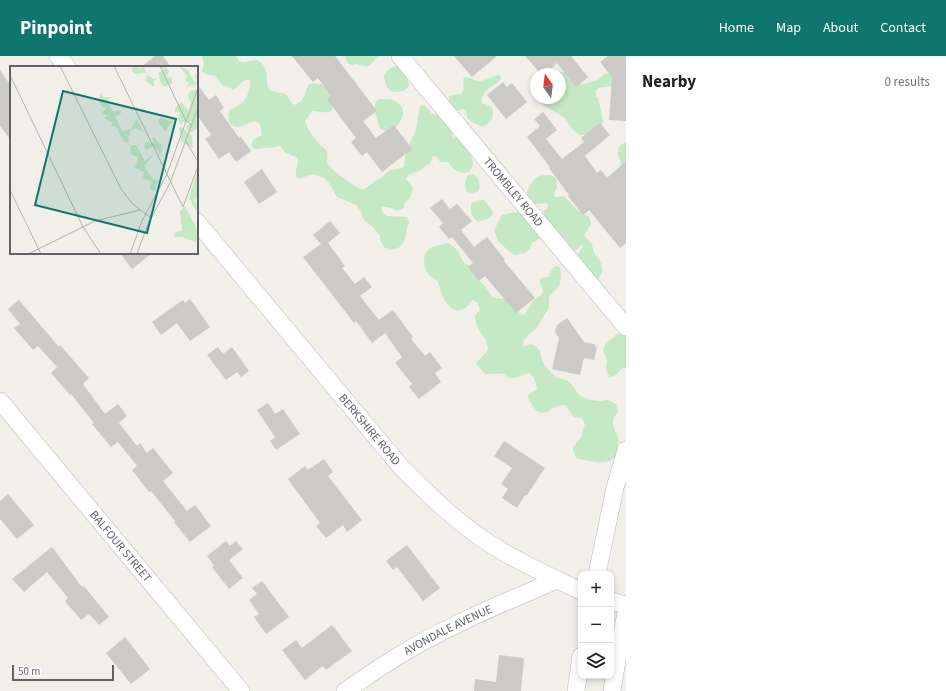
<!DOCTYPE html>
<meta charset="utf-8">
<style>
body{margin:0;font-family:"Source Sans 3",sans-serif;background:#f6f6f6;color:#202124}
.controls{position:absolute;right:12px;bottom:12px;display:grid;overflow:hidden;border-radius:8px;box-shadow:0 2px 6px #0003}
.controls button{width:36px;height:36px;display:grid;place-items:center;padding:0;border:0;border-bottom:1px solid #e0e0e0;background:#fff;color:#202124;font:20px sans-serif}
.compass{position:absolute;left:530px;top:12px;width:36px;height:36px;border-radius:50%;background:#fff;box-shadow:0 2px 6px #0003;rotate:346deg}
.scale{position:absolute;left:12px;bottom:10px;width:102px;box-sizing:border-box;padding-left:4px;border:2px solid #5f6368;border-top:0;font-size:11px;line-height:14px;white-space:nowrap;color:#5f6368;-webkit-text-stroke:3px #fff;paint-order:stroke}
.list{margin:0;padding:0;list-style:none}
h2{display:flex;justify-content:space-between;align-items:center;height:52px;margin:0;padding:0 16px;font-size:17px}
h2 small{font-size:13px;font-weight:400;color:#757577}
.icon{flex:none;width:22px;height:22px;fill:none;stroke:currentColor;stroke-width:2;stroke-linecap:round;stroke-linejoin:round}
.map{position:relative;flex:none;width:626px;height:635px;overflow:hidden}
header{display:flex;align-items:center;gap:24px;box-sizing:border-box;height:56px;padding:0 20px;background:#0f766e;color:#fff}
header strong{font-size:19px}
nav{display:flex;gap:22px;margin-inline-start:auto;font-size:14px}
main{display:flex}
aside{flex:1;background:#fff}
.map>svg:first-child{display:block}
</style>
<header>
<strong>Pinpoint</strong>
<nav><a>Home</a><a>Map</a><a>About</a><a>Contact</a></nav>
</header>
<main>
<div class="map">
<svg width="626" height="635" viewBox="0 0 626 635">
<rect width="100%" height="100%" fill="#f1efe8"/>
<path fill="#c5e8c5" d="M 202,0 L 236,0 C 242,13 251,0 260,6 C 271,14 264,30 270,34 C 274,37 280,36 285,38 C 290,41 288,46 295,49 C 306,44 304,37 309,28 C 315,26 320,29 327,28 L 335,50 C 328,61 321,54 312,55 L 305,65 C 308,74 313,82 320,89 C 323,91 326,93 327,96 C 328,99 327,102 327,105 C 329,113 344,122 350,127 C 355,129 357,132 362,134 L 369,130 L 375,125 L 381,122 L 390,114 C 395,113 400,114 404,110 L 406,95 L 416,74 L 420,50 L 425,49 L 431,57 L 435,59 L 441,57 L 452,73 L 452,79 L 453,82 L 462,82 C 466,89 473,99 473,108 C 473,113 467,118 462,117 C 461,117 455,114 454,113 C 452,112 450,108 448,106 L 440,106 L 437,101 L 433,100 L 432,101 L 431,106 L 421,114 L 408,119 L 406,123 L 413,132 L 410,142 L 405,147 L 404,152 L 397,155 L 388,151 L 382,151 L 381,153 L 384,158 L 387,160 L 407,161 L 409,167 L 407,172 L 405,183 L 401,190 L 398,192 L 390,194 L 384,191 L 381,186 L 380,180 L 373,171 L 365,165 L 362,161 L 362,157 L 356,149 L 337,141 L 329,127 L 324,122 L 313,118 L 298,123 C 292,116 300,110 297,102 L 285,96 L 280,90 C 274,91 269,92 263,92 C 256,93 249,95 253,84 L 262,79 L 260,68 C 252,62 246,70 238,71 C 227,71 227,60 230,53 C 233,52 237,51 239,49 C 246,45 251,34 250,26 L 249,24 C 241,23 239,31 233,34 L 229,31 L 222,29 L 216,20 C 211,19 206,20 202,15 C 204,10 204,5 202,0 Z
M 345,0 L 380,0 C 374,3 373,7 370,9 C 366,12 361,9 356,8 C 356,8 351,9 350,9 L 347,6 Z
M 397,10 C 404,14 408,22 409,30 C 406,34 402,35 397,36 C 388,37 385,28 384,20 C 387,14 390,11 397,10 Z
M 561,16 L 566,17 L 581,28 L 584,28 L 598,24 L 603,19 L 610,17 L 612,19 L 612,30 C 606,31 600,30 596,34 L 596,41 L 598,42 L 603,65 L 601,71 L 592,79 L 579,79 L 573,74 L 565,62 L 543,49 L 536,42 L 560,42 L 560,18 L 543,18 Z
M 500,19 L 501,23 C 494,32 481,32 482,47 C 485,48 489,49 491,51 C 497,58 490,71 481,70 C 476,69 471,65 467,62 L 466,55 L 463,53 L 456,55 L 449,49 L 449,41 C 456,35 462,42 463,35 C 465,30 462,26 464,21 C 470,21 474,25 480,25 C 488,24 493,20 500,19 Z
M 380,43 C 382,43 384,43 386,43 C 390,42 398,46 400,49 C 411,60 390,83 380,72 C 379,70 378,66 377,63 C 375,57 374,52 376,45 Z
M 626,86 L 626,113 C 618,105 613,91 626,86 Z
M 473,118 C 480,122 480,127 479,134 C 474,138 471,138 466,135 C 465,129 465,124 468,119 Z
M 543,119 L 550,119 L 554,121 L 556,123 L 557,131 L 554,138 L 555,141 C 558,142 561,139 565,141 L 577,154 L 589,161 L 591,168 L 584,179 C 586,183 590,185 592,189 C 593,192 593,195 595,198 C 602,208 607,214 597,224 L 576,202 L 583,190 L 581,189 C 577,192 576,196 571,199 L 541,172 L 541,182 L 532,187 L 530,193 L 524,197 L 516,199 L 511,197 L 498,185 L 494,174 L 502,159 C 520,155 520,155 536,161 L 547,153 L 548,150 L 547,147 C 541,148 530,149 528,143 C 527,140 527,138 527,136 C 530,128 534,121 543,119 Z
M 481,144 L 484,144 L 492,154 L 493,158 L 489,162 L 478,166 C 470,159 471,158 471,147 Z
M 448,187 L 453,190 L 458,195 L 462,204 L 465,208 L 470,209 L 475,212 L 479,224 L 485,230 L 492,241 L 499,243 L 503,242 L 509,244 L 517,251 L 520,259 L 525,258 L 533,245 L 541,239 L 543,235 C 542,230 538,226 541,222 L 548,221 C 552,216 551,208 560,211 C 561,218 562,225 558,231 C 556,235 552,237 549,241 L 549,251 L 536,273 L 529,278 L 523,285 L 523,289 L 526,290 L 531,288 C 545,295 538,298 544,308 C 548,313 552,318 557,322 C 563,322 569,325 573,330 C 575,333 576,336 578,338 C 587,345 598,346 608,344 L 616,348 L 618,356 C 608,367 615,371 618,382 C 619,386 618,391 617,395 C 616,398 615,401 613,403 C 605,410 585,404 576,402 L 573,395 L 573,391 L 582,380 L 582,375 L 585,369 L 582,362 C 580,361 578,362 575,361 C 571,360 569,352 565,349 C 562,349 558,350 555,351 C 552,352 550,355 546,356 C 536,359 532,349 528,341 L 529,338 L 537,334 C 536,327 535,321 529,317 C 520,319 511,327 504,318 C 498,317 491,318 485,318 L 478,310 L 476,308 C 478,304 485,298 488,294 L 486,284 L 479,274 L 475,263 L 475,260 L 480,254 L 478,247 L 473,244 L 471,245 C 468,250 466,253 460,254 C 450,256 444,244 441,237 C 440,233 440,228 437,225 C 435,222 430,221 428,218 C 422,209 422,196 433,191 C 437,189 443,188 448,187 Z
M 618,278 L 626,279 L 626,312 L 622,312 C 618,317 615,321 609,321 L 606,313 L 607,304 L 603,294 C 606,286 611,283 618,278 Z"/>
<path fill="#cccac5" d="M 155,0 L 163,0 L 171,11 L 141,11 Z
M 292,0 L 335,0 L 377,55 L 363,65 L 376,82 L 394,69 L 412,93 L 382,116 L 367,96 L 362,100 L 351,86 L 356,82 L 327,43 L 331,40 L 318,22 L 313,26 Z
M 454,0 L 497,0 L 472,21 Z
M 525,0 L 571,0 L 588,21 L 576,31 L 557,7 L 545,18 L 541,18 Z
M 608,0 L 626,0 L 626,65 L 609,64 L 612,21 L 600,6 Z
M 0,14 L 11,30 L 11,84 L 0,70 Z
M 503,26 L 507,31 L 512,27 L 527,46 L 506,63 L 487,39 Z
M 197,28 L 209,44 L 216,39 L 224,52 L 220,55 L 239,82 L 241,81 L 251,95 L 236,106 L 229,96 L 219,103 L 205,83 L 211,79 L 197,59 Z
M 543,56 L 557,74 L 546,83 L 562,103 L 584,86 L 581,82 L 600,67 L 610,79 L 585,100 L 597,117 L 601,114 L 607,122 L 626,105 L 626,187 L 620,192 L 589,154 L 583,159 L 568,140 L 569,139 L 549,112 L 550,111 L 527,81 L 540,70 L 534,63 Z
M 262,113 L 277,136 L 259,148 L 244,126 Z
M 442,143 L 450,153 L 457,148 L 472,165 L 461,174 L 474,191 L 487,181 L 505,204 L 504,205 L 535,242 L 516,257 L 485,220 L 479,225 L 468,211 L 473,207 L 452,181 L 449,183 L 439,171 L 443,167 L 430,152 Z
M 330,165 L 340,177 L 328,187 L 345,210 L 342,212 L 355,228 L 364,221 L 372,231 L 360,240 L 379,264 L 393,254 L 413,281 L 411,283 L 425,300 L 430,296 L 442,312 L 435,317 L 441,326 L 419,343 L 409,331 L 412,328 L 395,307 L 402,301 L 385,277 L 372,287 L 356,265 L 354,267 L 303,201 L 321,188 L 313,179 Z
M 120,197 L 152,197 L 132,213 Z
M 190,243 L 210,271 L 190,285 L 177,267 L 161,279 L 152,266 L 183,244 L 185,247 Z
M 19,244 L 59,291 L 60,289 L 89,322 L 83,328 L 105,358 L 118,348 L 127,360 L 119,367 L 137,390 L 140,387 L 147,397 L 153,392 L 173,417 L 163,425 L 187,455 L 195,449 L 211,470 L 190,486 L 174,466 L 175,465 L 151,435 L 149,436 L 132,414 L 137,410 L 118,386 L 111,391 L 92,368 L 94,367 L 71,338 L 70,339 L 51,317 L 57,311 L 38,290 L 33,294 L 14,272 L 20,268 L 8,253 Z
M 567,262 L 584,286 L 594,288 L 597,292 L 594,304 L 584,302 L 580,319 L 552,313 L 559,282 L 555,276 L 557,269 Z
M 218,291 L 223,298 L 232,291 L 249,315 L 241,321 L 237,316 L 226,324 L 207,299 Z
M 268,347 L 275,358 L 283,353 L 300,378 L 276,394 L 270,385 L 275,381 L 257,354 Z
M 504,385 L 545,412 L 527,439 L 525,439 L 517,452 L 502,442 L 508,433 L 501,428 L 512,412 L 494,400 Z
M 324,403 L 333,416 L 328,420 L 362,464 L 347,476 L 343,469 L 326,482 L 316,470 L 320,467 L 288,423 L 305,410 L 308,414 Z
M 8,438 L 34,469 L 17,483 L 0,463 L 0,445 Z
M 226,485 L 230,490 L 236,485 L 243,493 L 229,504 L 243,522 L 229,533 L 212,511 L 214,510 L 207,500 Z
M 407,489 L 440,532 L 423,545 L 397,511 L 393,514 L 386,505 Z
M 52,491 L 82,531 L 84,530 L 109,561 L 99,569 L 89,558 L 81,564 L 65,545 L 68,542 L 47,516 L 24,536 L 12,523 Z
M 262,525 L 289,561 L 266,578 L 254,561 L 259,558 L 249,544 L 257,538 L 252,532 Z
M 332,569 L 352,595 L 326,614 L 323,610 L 305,624 L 282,594 L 296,584 L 302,592 Z
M 125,581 L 150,613 L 131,628 L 106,597 Z
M 499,599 L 524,602 L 521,635 L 474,635 L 475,623 L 496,626 Z"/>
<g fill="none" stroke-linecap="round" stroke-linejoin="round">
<g stroke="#b5b8bc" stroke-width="18">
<g id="minor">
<path d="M 58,0 L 67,11"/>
<path id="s1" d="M 400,0 L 626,271"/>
<path id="s2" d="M 197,166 L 401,411 C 430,440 457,467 492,489 C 520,507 551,521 581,535"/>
<path id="s3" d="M 0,345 L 241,635"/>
<path d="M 597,518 L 615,432 L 626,394"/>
<path d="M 611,545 L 626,549"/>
<path id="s4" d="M 345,635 C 363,623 380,611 398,600 C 449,569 503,547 557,524"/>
<path d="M 576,635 L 581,600"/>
<path d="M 612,635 L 620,586 L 626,557"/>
</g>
</g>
<use href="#minor" stroke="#fff" stroke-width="17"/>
</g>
<g text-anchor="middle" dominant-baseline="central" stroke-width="3" stroke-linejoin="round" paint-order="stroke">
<g font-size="12" fill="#5f6368" stroke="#fff">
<text stroke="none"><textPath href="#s1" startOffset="177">TROMBLEY ROAD</textPath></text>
<text stroke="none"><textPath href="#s2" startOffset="270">BERKSHIRE ROAD</textPath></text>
<text stroke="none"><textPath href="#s3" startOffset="189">BALFOUR STREET</textPath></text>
<text stroke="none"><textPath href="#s4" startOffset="120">AVONDALE AVENUE</textPath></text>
</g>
</g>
<g transform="translate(10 10)">
<rect width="188" height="188" fill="#f1efe8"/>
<path d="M 123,0 L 128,0 L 131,4 L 131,0 L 134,0 L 136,7 L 126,8 L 122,5 ZM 147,0 L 155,0 L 159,5 L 156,11 L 162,12 L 162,17 L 155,21 L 151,18 L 148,7 L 154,3 ZM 169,0 L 178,4 L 185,17 L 187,13 L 184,9 L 188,8 L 186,19 L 176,21 L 179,17 L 175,15 L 177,10 ZM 137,8 L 143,13 L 148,12 L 144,15 L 144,21 L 136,15 ZM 188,23 L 188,62 L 180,67 L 176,61 L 181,56 L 173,56 L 171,60 L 168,53 L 170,46 L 165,46 L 165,42 L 171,36 L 179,45 L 181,37 L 178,30 L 180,25 ZM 90,26 L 93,31 L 101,31 L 95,36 L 99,38 L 104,47 L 107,44 L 111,45 L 110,49 L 105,50 L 112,65 L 121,63 L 127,53 L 133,66 L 126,62 L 121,64 L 119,70 L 115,69 L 119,72 L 118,76 L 114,76 L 106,61 L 101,60 L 102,57 L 94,52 L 97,49 L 92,48 L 97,41 L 93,42 L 89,37 ZM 150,52 L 163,56 L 159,58 L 156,66 L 148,57 ZM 172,61 L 182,70 L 183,82 L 171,75 L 169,62 ZM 144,71 L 152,80 L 150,92 L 149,85 L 143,80 L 137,84 L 134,80 L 136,76 L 144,77 L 142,73 ZM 122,79 L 126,79 L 135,95 L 144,88 L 134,100 L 142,112 L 148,115 L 145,125 L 139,123 L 142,116 L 133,112 L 134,106 L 125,102 L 128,91 L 122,89 L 120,82 ZM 188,103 L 188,136 L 185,132 L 184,135 L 188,139 L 188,148 L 179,132 ZM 175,140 L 188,165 L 188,173 L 185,176 L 172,171 L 163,171 L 166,166 L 172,165 L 170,145 Z" fill="#c5e8c5"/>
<path fill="none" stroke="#b3b3b1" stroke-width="1" d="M 50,0 L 111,123 L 123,138 L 141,152M 104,0 L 173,141M 150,0 L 176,55 L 182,59M 0,9 L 73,161 L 91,188M 176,75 L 188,96M 0,124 L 31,188M 173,141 L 188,100M 18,188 L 85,155 L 130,144M 120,188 L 132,155 L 157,108 L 188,22M 127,188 L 138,158 L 160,117 L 188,42"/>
<path fill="#0f766e" fill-opacity="0.15" stroke="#0f766e" stroke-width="2" d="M 53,25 L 166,53 L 137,167 L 25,139 Z"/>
<rect width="188" height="188" fill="none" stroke="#5f6368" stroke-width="2"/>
</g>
</svg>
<div class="controls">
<button>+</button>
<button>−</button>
<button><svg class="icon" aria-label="layers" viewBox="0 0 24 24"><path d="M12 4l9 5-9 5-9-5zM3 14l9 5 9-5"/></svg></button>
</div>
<svg class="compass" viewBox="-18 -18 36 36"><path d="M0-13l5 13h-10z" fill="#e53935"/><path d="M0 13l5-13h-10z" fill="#757577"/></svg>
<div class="scale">50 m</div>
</div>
<aside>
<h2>Nearby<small>0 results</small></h2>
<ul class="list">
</ul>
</aside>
</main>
